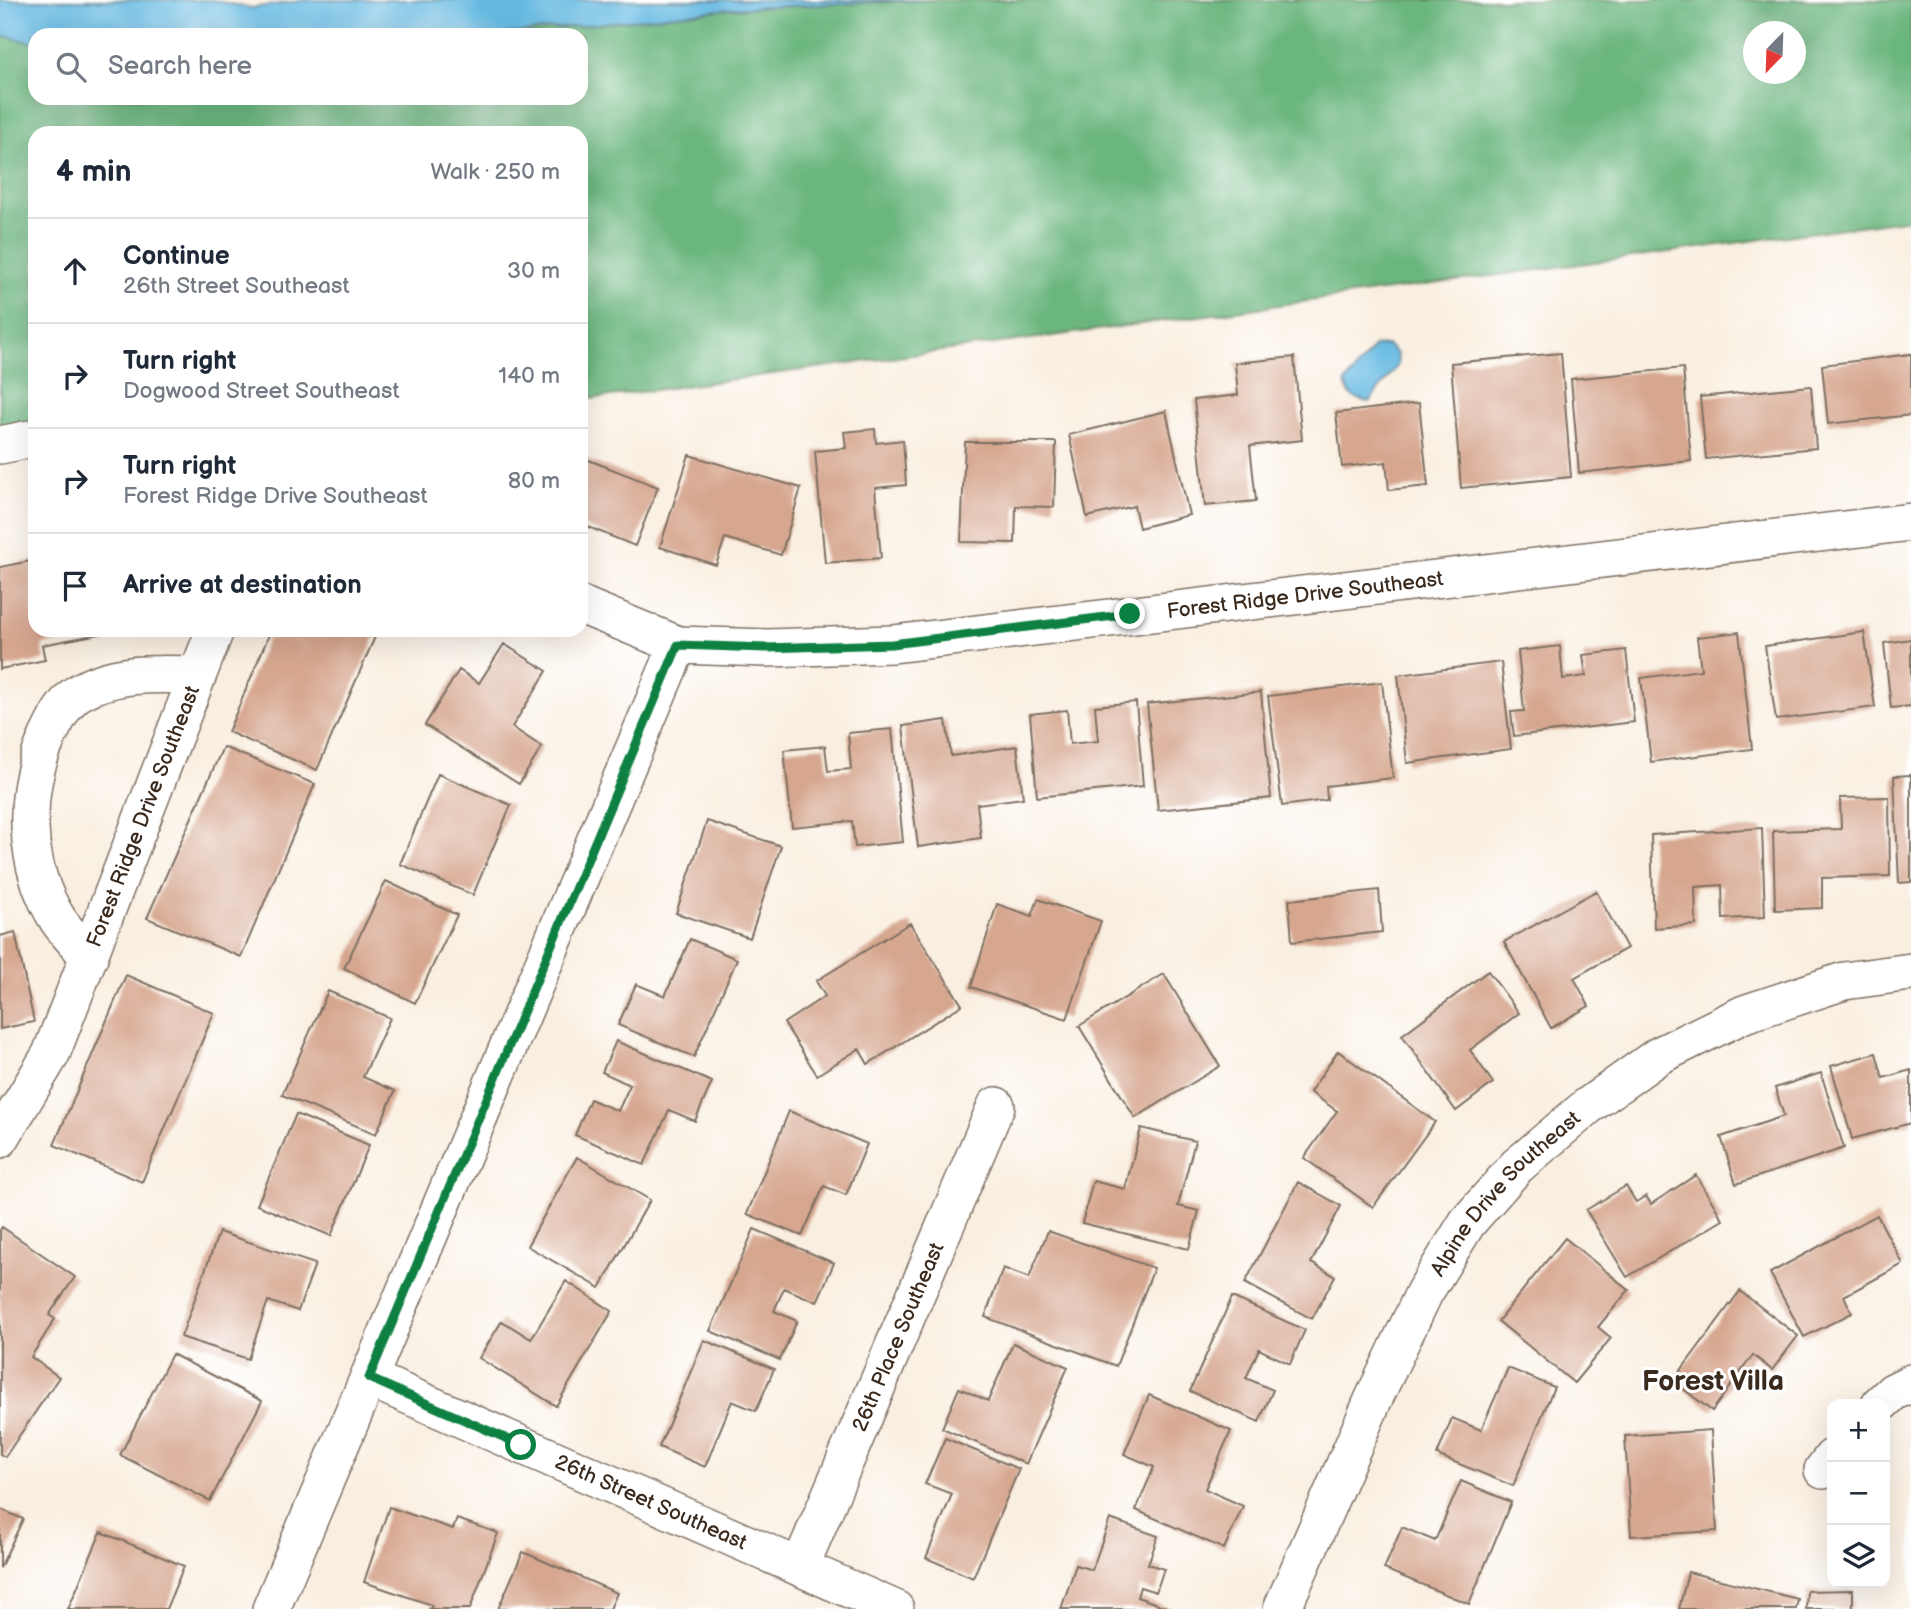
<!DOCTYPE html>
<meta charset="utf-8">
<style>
body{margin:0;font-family:"Balsamiq Sans",sans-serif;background:#f2f2f3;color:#1f2937}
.controls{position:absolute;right:21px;bottom:21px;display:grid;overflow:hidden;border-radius:14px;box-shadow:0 7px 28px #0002}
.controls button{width:63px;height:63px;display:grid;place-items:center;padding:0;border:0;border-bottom:2px solid #e0e1e3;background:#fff;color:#1f2937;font:35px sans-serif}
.compass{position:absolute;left:1743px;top:21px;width:63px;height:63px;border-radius:50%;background:#fff;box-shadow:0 7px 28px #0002;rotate:203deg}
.stop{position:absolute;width:21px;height:21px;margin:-16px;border:5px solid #0b8043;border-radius:50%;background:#fff}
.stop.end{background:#0b8043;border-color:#fff;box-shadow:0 2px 7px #0008}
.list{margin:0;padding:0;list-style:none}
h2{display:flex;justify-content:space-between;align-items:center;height:91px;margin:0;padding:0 28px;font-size:30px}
h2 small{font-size:23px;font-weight:400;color:#747a83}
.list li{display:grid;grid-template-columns:46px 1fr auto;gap:21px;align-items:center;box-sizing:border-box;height:105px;padding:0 28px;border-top:2px solid #e0e1e3}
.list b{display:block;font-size:26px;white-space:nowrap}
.list p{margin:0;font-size:23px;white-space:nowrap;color:#747a83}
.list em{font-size:23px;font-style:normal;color:#747a83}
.icon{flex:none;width:38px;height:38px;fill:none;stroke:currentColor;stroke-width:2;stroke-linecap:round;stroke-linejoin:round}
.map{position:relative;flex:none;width:1911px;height:1609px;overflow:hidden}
.search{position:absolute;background:#fff;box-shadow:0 7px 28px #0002;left:28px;top:28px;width:560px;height:77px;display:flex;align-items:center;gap:18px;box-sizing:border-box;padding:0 24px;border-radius:21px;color:#747a83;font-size:26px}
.panel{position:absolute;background:#fff;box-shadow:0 7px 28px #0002;left:28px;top:126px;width:560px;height:511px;border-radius:21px}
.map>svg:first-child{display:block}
</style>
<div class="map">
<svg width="1911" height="1609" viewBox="0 0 1911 1609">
<rect width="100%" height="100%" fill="#fff"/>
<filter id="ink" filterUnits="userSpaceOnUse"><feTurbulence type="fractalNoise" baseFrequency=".0143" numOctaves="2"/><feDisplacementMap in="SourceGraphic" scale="14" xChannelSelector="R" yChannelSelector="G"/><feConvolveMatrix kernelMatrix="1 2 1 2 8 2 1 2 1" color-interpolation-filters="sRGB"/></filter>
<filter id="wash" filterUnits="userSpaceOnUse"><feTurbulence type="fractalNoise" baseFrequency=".00686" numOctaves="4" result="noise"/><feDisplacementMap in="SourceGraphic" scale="28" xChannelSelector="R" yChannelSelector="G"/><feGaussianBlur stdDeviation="1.57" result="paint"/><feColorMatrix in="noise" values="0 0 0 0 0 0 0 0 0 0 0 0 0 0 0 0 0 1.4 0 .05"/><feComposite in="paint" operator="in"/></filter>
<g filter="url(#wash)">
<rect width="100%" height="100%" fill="#f9efe1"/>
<path fill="#6ab67e" stroke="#52704e" stroke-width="2" fill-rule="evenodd" d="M 923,0 L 1911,0 L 1911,219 L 581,400 L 581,133 L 35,133 L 35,433 L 0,435 L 0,35 L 35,43 L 35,98 L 581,98 L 581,35 L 500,35 L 728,9 ZM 1754,32 L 1796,32 L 1796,74 L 1754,74 Z"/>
<path fill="#66bae2" stroke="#507280" stroke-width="2" d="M 0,0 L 211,0 L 251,8 L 306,0 L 923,0 L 728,9 L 500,35 L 35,35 L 35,43 L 0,35 Z
M 1387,345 L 1397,354 L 1398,365 L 1369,402 C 1356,400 1348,396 1345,383 L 1375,346 Z"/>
<g id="blocks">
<path fill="#d6a68e" d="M 1561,353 L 1571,477 L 1461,488 L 1451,363 Z
M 1911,354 L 1911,415 L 1828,424 L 1822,365 Z
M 1294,357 L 1302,440 L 1250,446 L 1256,501 L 1205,506 L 1194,400 L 1238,395 L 1235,363 Z
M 1683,368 L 1691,461 L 1579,473 L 1571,379 Z
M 1811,386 L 1816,448 L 1706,459 L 1700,397 Z
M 1419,403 L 1428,486 L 1389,490 L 1386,462 L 1342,467 L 1336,413 Z
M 1166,411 L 1189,515 L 1139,528 L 1134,506 L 1087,517 L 1069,435 Z
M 875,429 L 876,443 L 903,440 L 906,485 L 875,488 L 881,558 L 825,563 L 815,451 L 846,448 L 844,432 Z
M 965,442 L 1056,442 L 1054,507 L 1016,506 L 1015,543 L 961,542 Z
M 689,455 L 801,488 L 781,555 L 725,538 L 716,565 L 660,547 Z
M 581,457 L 658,487 L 635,546 L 581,524 Z
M 35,560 L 35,630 L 115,631 L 42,645 L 45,660 L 0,669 L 0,567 Z
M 271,630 L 378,630 L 317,770 L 228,732 Z
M 1739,632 L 1752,749 L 1651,762 L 1641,678 L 1701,670 L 1697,637 Z
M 1864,632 L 1875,707 L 1776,720 L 1765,646 Z
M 1911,639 L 1911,706 L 1891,708 L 1884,643 Z
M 504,644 L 547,671 L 512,727 L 542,747 L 519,784 L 425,725 L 459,670 L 479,683 Z
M 1560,646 L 1563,679 L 1586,676 L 1583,655 L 1626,650 L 1634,722 L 1514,736 L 1511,712 L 1524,711 L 1518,651 Z
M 1501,662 L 1511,749 L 1407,763 L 1398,675 Z
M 1382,682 L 1393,778 L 1326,786 L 1327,800 L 1282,806 L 1268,696 Z
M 1261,692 L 1271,798 L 1158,810 L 1147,704 Z
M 1136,702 L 1143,786 L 1037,797 L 1030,714 L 1067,710 L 1070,744 L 1098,741 L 1095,706 Z
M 946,720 L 951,756 L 1017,746 L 1023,798 L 977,804 L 981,838 L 918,847 L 903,726 Z
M 892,729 L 903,842 L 855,847 L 852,821 L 792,827 L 784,750 L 825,746 L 828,771 L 851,769 L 848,733 Z
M 223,747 L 315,784 L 241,957 L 147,918 Z
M 438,774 L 511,805 L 473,895 L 400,864 Z
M 1911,775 L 1911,882 L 1899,883 L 1894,776 Z
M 1889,797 L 1890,876 L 1822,878 L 1822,908 L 1775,910 L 1773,831 L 1841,829 L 1840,798 Z
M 707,821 L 781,846 L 750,938 L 676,913 Z
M 1762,828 L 1765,917 L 1723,919 L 1722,885 L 1695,887 L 1696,925 L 1654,928 L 1651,835 Z
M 386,881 L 457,915 L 415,1003 L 344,968 Z
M 1379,890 L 1382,932 L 1292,942 L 1289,900 Z
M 1596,891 L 1627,948 L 1574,978 L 1589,1006 L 1551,1028 L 1504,942 Z
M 1038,899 L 1101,921 L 1067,1019 L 971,987 L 997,904 L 1032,916 Z
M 910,923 L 962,1005 L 868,1064 L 859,1049 L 817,1075 L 784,1023 L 825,996 L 816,981 Z
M 15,932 L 34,1022 L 0,1029 L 0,936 Z
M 690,939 L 737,959 L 694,1057 L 618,1025 L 636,984 L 665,996 Z
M 1488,971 L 1519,1013 L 1470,1050 L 1493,1083 L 1456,1111 L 1402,1035 Z
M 1164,974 L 1220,1066 L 1135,1118 L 1079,1026 Z
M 126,975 L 214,1013 L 142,1182 L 54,1145 Z
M 328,991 L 390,1018 L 363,1077 L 395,1091 L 376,1134 L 282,1095 Z
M 616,1041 L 712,1082 L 695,1121 L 669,1110 L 644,1165 L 575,1135 L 590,1099 L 618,1111 L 630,1085 L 602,1072 Z
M 1338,1051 L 1435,1122 L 1373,1207 L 1304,1158 L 1337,1111 L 1310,1092 Z
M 1876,1053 L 1883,1078 L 1911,1070 L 1911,1123 L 1852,1139 L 1831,1066 Z
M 1821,1073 L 1844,1148 L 1736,1184 L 1721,1137 L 1784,1116 L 1775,1088 Z
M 789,1111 L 867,1144 L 846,1195 L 824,1186 L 802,1236 L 747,1214 Z
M 296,1114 L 369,1145 L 331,1236 L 257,1205 Z
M 1141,1128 L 1195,1141 L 1178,1206 L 1199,1211 L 1189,1249 L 1082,1223 L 1093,1181 L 1125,1189 Z
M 577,1157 L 650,1200 L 600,1288 L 527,1246 Z
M 1696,1175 L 1723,1220 L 1627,1277 L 1586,1210 L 1626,1186 L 1636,1202 L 1646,1196 L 1651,1204 Z
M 1298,1182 L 1341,1206 L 1311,1263 L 1335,1276 L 1312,1319 L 1245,1283 Z
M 1877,1215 L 1903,1264 L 1844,1296 L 1852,1313 L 1804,1337 L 1770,1273 Z
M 2,1227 L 75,1277 L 49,1315 L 55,1319 L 31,1357 L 59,1377 L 5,1457 L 0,1454 L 0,1230 Z
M 754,1229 L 834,1263 L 817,1302 L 784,1288 L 774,1311 L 797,1321 L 780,1360 L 710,1331 Z
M 1048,1231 L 1154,1268 L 1116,1366 L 985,1317 L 1003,1268 L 1029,1278 Z
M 219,1232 L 315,1264 L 298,1311 L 268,1301 L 248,1359 L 181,1337 Z
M 1565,1238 L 1629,1290 L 1598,1327 L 1611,1338 L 1574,1383 L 1498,1321 Z
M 566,1281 L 612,1311 L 556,1406 L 479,1358 L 502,1321 L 531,1339 Z
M 1740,1291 L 1798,1336 L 1772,1370 L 1753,1355 L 1712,1411 L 1673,1381 Z
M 1232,1297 L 1305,1330 L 1290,1364 L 1259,1349 L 1246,1378 L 1273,1390 L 1259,1422 L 1190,1391 Z
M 704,1340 L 774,1369 L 756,1411 L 732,1401 L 705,1467 L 659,1447 Z
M 1013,1343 L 1068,1367 L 1026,1464 L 942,1428 L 959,1388 L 988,1401 Z
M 172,1354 L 262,1401 L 210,1501 L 120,1455 Z
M 1508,1368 L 1554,1387 L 1513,1486 L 1437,1455 L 1452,1418 L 1481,1430 Z
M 1149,1395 L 1231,1431 L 1205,1489 L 1243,1506 L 1224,1549 L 1136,1510 L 1154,1467 L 1124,1454 Z
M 1711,1430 L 1717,1531 L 1631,1536 L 1625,1436 Z
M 945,1438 L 1019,1469 L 973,1578 L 926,1558 L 952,1494 L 925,1484 Z
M 1461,1481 L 1511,1502 L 1469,1604 L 1384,1569 L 1402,1527 L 1435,1541 Z
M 389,1507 L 453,1529 L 457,1519 L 498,1533 L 470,1609 L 430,1609 L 432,1605 L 364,1582 Z
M 0,1509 L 23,1519 L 0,1568 Z
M 1110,1519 L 1158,1536 L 1148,1564 L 1164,1569 L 1156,1592 L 1140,1587 L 1137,1597 L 1172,1609 L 1061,1609 L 1076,1565 L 1092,1570 Z
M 101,1532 L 184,1566 L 166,1609 L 68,1609 Z
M 523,1552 L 617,1593 L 610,1609 L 498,1609 Z
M 1688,1572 L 1798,1599 L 1796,1609 L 1679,1609 Z
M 1853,1590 L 1853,1609 L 1806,1609 L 1807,1591 Z"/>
</g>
</g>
<g filter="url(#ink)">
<use href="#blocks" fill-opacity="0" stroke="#7e6f62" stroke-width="2"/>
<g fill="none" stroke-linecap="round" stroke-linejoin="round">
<g stroke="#7e6f62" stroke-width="40">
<g id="street">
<path d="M 0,445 L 35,438"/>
<path id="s1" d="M 581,605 L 678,645 L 767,648 L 893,644 L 1911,522"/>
<path d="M 89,957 C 79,945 67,933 58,920 C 24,866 21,794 48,736 C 55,722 64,702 78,693 C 114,671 157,674 197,675"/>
<path id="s2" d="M 0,1139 L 51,1054 L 215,630"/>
<path id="s3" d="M 369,1378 L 895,1609"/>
<path d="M 1880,1404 L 1893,1392 L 1911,1383"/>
<path d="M 1823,1470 L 1832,1458"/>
<path id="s4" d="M 800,1567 L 996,1106"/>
<path d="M 271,1609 L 678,645"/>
<path id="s5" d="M 1282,1609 L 1374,1398 L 1424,1293 L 1467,1223 L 1517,1166 L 1588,1106 L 1658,1056 L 1744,1014 L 1844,981 L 1911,972"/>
</g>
</g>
<use href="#street" stroke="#fff" stroke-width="37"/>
</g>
</g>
<g fill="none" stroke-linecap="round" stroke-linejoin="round" filter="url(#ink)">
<path stroke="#0b8043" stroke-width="9" d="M 521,1445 L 369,1378 L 678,645 L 766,648 L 892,644 L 1130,614"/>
</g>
<g text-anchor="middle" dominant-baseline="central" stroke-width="6" stroke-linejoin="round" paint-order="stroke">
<g font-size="21" fill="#3b2a1e" stroke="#fff">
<text stroke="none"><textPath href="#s1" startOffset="735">Forest Ridge Drive Southeast</textPath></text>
<text stroke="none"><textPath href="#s2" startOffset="354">Forest Ridge Drive Southeast</textPath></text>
<text stroke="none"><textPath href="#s5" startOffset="476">Alpine Drive Southeast</textPath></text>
<text stroke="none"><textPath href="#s4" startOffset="250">26th Place Southeast</textPath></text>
<text stroke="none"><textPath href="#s3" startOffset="308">26th Street Southeast</textPath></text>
</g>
<g font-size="28" font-weight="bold" fill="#3b2a1e" stroke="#fff">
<text x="1713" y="1381">Forest Villa</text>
</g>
</g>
</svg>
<div class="controls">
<button>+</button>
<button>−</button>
<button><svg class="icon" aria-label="layers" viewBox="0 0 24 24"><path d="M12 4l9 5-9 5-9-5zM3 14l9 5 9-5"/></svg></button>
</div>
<svg class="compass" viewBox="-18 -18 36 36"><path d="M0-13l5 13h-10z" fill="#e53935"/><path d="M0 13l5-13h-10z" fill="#747a83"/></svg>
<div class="stop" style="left:521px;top:1445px"></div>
<div class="stop end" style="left:1130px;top:614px"></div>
<div class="search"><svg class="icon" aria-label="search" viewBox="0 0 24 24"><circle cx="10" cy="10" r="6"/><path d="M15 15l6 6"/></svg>Search here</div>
<section class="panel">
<h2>4 min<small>Walk · 250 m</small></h2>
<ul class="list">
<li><svg class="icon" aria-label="ahead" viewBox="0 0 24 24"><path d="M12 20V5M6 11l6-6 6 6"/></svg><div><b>Continue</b><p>26th Street Southeast</p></div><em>30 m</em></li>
<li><svg class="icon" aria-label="right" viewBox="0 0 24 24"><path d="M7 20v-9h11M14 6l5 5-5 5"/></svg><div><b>Turn right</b><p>Dogwood Street Southeast</p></div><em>140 m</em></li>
<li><svg class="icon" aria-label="right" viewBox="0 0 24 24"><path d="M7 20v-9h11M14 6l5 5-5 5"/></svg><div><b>Turn right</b><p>Forest Ridge Drive Southeast</p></div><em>80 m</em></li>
<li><svg class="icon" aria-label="arrive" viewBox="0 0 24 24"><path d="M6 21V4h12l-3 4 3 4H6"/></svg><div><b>Arrive at destination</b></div></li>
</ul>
</section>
</div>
